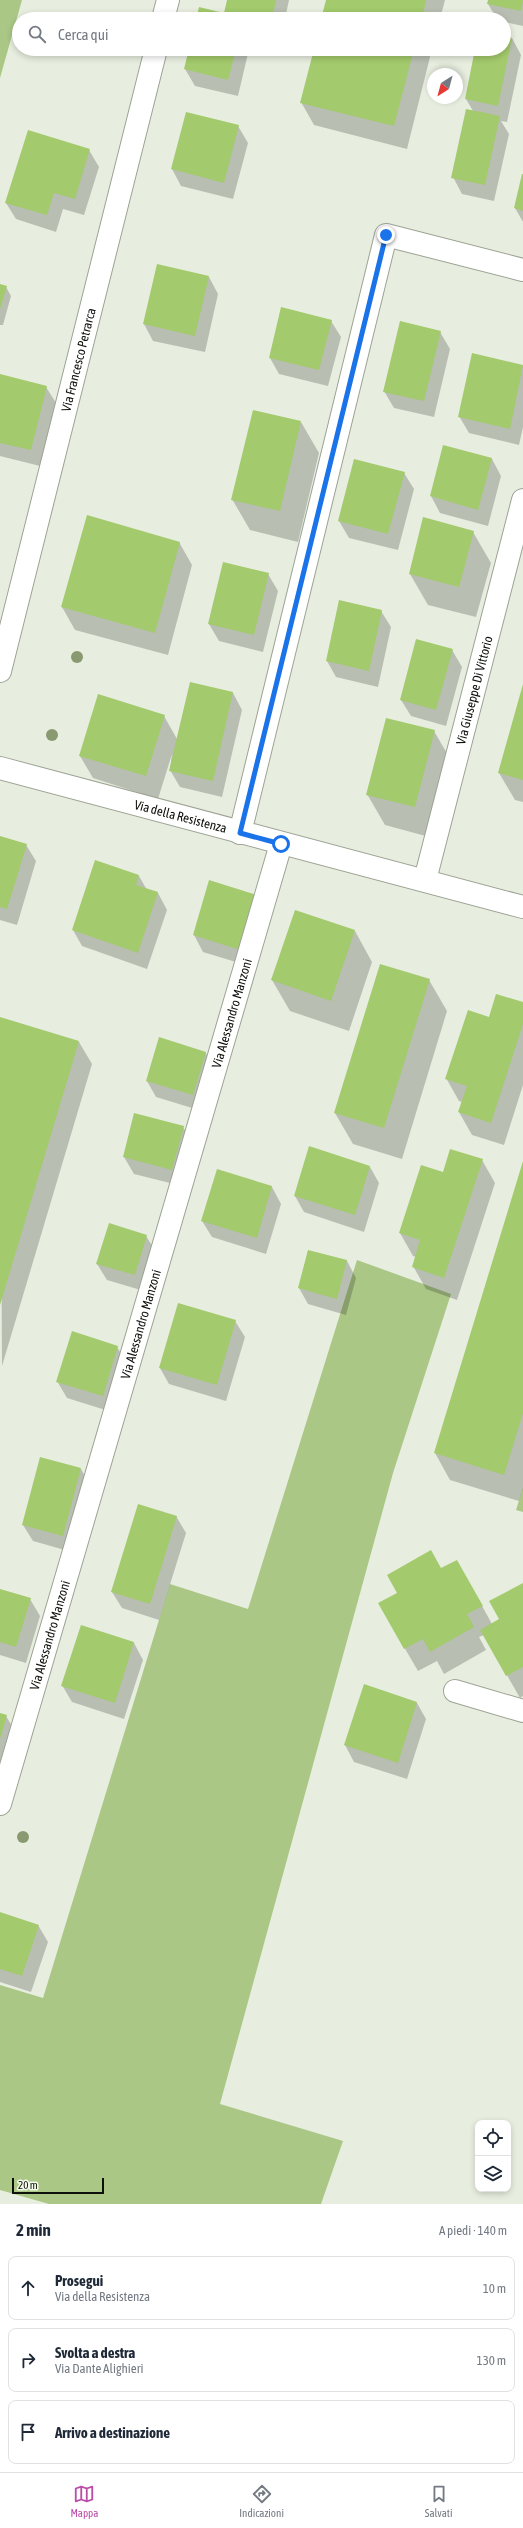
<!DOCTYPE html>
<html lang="it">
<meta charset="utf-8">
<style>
body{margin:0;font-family:"Asap Condensed",sans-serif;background:#f6f6f7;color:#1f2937}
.controls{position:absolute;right:12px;bottom:12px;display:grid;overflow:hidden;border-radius:8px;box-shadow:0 2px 6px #0003}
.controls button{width:36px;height:36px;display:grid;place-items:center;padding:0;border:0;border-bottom:1px solid #e0e1e3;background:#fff;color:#1f2937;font:20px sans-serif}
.compass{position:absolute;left:427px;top:68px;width:36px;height:36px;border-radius:50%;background:#fff;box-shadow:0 2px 6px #0003;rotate:216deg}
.scale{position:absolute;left:12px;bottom:10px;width:92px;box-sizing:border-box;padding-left:4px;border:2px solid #0e100b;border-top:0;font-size:11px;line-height:14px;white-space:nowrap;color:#0e100b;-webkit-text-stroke:3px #f4fcec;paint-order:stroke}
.stop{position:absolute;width:12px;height:12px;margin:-9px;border:3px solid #1a73e8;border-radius:50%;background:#fff}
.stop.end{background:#1a73e8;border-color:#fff;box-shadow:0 1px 4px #0008}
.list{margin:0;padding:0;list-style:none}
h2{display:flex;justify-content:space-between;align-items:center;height:52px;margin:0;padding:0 16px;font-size:17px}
h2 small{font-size:13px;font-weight:400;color:#747a83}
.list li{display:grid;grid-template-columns:26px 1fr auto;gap:12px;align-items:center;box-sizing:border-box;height:64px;margin:0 8px 8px;padding:0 8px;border:1px solid #e0e1e3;border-radius:8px}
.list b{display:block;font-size:15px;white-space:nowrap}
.list p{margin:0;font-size:13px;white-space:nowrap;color:#747a83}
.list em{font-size:13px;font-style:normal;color:#747a83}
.icon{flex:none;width:22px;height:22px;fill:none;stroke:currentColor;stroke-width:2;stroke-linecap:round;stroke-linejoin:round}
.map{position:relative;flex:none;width:523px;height:2204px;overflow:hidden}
.search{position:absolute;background:#fff;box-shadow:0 2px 6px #0003;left:12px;right:12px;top:12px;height:44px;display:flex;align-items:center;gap:10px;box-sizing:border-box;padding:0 14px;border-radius:22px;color:#747a83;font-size:15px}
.sheet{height:268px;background:#fff}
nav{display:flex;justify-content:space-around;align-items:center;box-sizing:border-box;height:56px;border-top:1px solid #e0e1e3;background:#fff;font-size:11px;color:#747a83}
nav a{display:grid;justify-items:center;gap:2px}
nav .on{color:#bb4caa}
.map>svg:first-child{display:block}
</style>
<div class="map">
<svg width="523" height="2204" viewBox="0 0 523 2204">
<rect width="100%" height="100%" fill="#e7eedf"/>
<path fill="#aac786" d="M 0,0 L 22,0 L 0,78 Z
M 357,1260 L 451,1294 L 393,1473 L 220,2104 L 343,2141 L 321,2204 L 49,2204 L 0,2190 L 0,1985 L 43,1998 L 170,1584 L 248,1609 Z
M 523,1488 L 523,1512 L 516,1510 Z"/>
<path fill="#0003" d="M 228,0 L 289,0 L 285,19 L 197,19 L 225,14 Z
M 327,0 L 445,0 L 440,19 L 322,19 Z
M 489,0 L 523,0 L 523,26 L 504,22 L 504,19 L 497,19 L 488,4 Z
M 504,37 L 512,38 L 521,55 L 507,122 L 501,121 L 509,134 L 494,201 L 462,194 L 453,177 L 473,111 L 466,99 L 476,49 L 504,49 Z
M 190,49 L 249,49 L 238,96 L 195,86 L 185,69 Z
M 315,49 L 432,49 L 407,149 L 314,125 L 301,102 Z
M 238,126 L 248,143 L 233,199 L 181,186 L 172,169 Z
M 89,150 L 99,167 L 84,215 L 63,209 L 56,232 L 16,219 L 6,203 Z
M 523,176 L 523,222 L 515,208 Z
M 209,277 L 218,294 L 205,352 L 153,341 L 144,324 Z
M 0,285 L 6,287 L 11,296 L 3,325 L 0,325 Z
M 331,321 L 341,337 L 328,386 L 279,374 L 270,358 Z
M 440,332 L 450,349 L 434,417 L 394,408 L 384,391 Z
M 473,355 L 523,366 L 523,427 L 519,445 L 469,433 L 459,416 Z
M 0,375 L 46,387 L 56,403 L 40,466 L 0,456 Z
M 301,422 L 319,453 L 298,542 L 250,530 L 232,499 Z
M 444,447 L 492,459 L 501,476 L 488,526 L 440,513 L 431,496 Z
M 404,473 L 414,489 L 398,550 L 349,538 L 339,521 Z
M 473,532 L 491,563 L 476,617 L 428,605 L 410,574 Z
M 179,542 L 192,565 L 168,655 L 75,630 L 62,607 Z
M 268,574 L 278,591 L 263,652 L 219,641 L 209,624 Z
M 381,611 L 391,627 L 378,687 L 336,677 L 327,661 Z
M 452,650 L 462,667 L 446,726 L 411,716 L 401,700 Z
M 191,683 L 233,693 L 242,710 L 222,797 L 180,787 L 170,770 L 172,754 L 158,799 L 93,778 L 80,756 L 164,716 L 177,739 Z
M 523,686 L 523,802 L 515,800 L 499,773 Z
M 434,731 L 452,762 L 433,838 L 385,825 L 367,794 Z
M 0,837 L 26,845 L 36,861 L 17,925 L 0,920 Z
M 96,861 L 139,876 L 147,890 L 158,893 L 167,910 L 147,969 L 82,946 L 73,930 Z
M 210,881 L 249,966 L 203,952 L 194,935 Z
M 355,931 L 372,962 L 349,1031 L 290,1011 L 272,980 Z
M 429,980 L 447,1011 L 402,1159 L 353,1144 L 335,1113 Z
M 523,1003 L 523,1085 L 504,1145 L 472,1135 L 459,1112 L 462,1102 L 459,1101 L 446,1078 L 490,1018 Z
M 0,1018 L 79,1042 L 92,1064 L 2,1366 Z
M 205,1052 L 215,1069 L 202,1111 L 156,1097 L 147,1081 Z
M 183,1127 L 193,1144 L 182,1186 L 134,1174 L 124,1157 Z
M 482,1160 L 495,1183 L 457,1300 L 426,1289 L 413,1266 L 416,1257 L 413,1256 L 400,1233 L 422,1166 L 444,1173 Z
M 523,1164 L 523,1489 L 519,1501 L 450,1480 L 435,1453 Z
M 370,1167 L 379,1183 L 364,1232 L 304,1212 L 295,1196 Z
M 218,1170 L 272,1187 L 281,1204 L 266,1254 L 212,1237 L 202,1221 Z
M 146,1236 L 156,1252 L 144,1291 L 107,1280 L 97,1264 Z
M 308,1251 L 347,1261 L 356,1278 L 346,1315 L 308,1304 L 299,1288 Z
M 235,1321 L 245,1337 L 226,1401 L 169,1384 L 160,1368 Z
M 117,1347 L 127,1363 L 112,1412 L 67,1398 L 57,1381 Z
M 81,1469 L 90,1485 L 72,1552 L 33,1541 L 23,1525 Z
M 176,1516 L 186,1533 L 159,1620 L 122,1608 L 112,1592 Z
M 441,1570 L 470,1584 L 492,1624 L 500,1620 L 523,1584 L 523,1696 L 520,1698 L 484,1635 L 479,1637 L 486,1650 L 444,1674 L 437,1661 L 418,1671 L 379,1604 Z
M 0,1590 L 30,1599 L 40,1616 L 26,1663 L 0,1655 Z
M 81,1626 L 134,1643 L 143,1660 L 124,1719 L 72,1702 L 62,1685 Z
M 364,1686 L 417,1703 L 426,1719 L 407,1779 L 354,1762 L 345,1745 Z
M 0,1715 L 6,1716 L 16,1733 L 0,1790 Z
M 0,1913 L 38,1925 L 48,1942 L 31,1992 L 0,1982 Z"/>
<path fill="#a3ca6c" d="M 227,0 L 276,0 L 272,19 L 196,19 L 199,7 L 224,13 Z
M 326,0 L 426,0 L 422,19 L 321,19 Z
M 488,0 L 523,0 L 523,2 L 521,11 L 487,4 Z
M 504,36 L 512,38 L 498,106 L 465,99 L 475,49 L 504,49 Z
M 189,49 L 236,49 L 228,80 L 184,69 Z
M 314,49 L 414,49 L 394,126 L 300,103 Z
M 466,109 L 500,116 L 485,185 L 451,178 Z
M 186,112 L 239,125 L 224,183 L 171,169 Z
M 28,130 L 90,149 L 75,199 L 54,193 L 47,215 L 5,203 Z
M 522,174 L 523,174 L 523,211 L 514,208 Z
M 157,264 L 209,276 L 195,336 L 143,324 Z
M 0,284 L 7,286 L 0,309 Z
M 281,307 L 332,320 L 319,370 L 269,358 Z
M 400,321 L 441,331 L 424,401 L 383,392 Z
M 472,353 L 523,365 L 510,429 L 458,417 Z
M 0,374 L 47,386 L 31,450 L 0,443 Z
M 253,410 L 301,421 L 280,511 L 231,500 Z
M 443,445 L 492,458 L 478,510 L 430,496 Z
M 354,459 L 405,472 L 388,534 L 338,521 Z
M 87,515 L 180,542 L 155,633 L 61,607 Z
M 423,517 L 474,531 L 459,587 L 409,574 Z
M 223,562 L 269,573 L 254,635 L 208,624 Z
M 339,600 L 382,610 L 369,671 L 326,661 Z
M 416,639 L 453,649 L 436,710 L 400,700 Z
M 190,682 L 233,692 L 213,781 L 169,771 Z
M 523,684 L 523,780 L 498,773 Z
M 98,694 L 165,715 L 146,776 L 79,756 Z
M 386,718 L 435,730 L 415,807 L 366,795 Z
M 0,836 L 27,844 L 7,909 L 0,907 Z
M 95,860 L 139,875 L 136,885 L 158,892 L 138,953 L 72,930 Z
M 209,880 L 257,895 L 240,950 L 193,935 Z
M 295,910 L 355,930 L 331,1001 L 271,980 Z
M 380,964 L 430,979 L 384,1128 L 334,1113 Z
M 496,994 L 523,1002 L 523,1024 L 491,1123 L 458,1112 L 467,1086 L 445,1079 L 468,1010 L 489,1017 Z
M 0,1017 L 79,1041 L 0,1305 Z
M 159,1037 L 206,1052 L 193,1095 L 146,1081 Z
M 134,1113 L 184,1126 L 172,1170 L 123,1157 Z
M 309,1146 L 370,1166 L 355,1215 L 294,1196 Z
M 450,1149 L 483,1159 L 444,1278 L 412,1267 L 420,1240 L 399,1233 L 421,1165 L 443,1172 Z
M 523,1161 L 523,1413 L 504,1475 L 434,1453 Z
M 217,1169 L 272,1186 L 257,1238 L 201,1221 Z
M 109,1223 L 147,1235 L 135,1275 L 96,1264 Z
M 308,1250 L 347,1260 L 337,1299 L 298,1288 Z
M 178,1303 L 236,1320 L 217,1385 L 159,1368 Z
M 72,1331 L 118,1346 L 103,1396 L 56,1382 Z
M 40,1457 L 81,1468 L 63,1536 L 22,1525 Z
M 138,1504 L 177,1516 L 150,1604 L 111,1592 Z
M 431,1550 L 441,1568 L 457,1560 L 483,1606 L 467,1614 L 474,1627 L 430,1652 L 423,1639 L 404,1649 L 378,1603 L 397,1593 L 387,1575 Z
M 523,1583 L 523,1667 L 506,1676 L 480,1630 L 499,1619 L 489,1601 Z
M 0,1589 L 31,1598 L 16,1647 L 0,1642 Z
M 81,1625 L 134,1642 L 115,1703 L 61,1686 Z
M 364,1684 L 417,1702 L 398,1763 L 344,1745 Z
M 0,1713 L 7,1715 L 0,1739 Z
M 0,1912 L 39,1925 L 22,1976 L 0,1969 Z"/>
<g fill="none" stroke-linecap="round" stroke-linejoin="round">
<g stroke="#9ca394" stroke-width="24">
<g id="minor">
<path d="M 163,19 L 168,0"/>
<path id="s1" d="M 0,671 L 156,49"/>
<path id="s2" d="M 0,768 L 523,907"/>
<path d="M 240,833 L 386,235 L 523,270"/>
<path id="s3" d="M 425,880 L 523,500"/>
<path d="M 455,1691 L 523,1711"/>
<path id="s4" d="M 0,1804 L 281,844"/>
</g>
</g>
<use href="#minor" stroke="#fff" stroke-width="22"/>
</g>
<g fill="#8a9a70">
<circle cx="77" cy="657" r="6"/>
<circle cx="52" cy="735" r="6"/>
<circle cx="23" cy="1837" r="6"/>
</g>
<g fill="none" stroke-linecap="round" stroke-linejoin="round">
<path stroke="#1a73e8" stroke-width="5" d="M 281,844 L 240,833 L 386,235"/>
</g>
<g text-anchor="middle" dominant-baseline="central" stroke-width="3" stroke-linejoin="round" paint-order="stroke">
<g font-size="13" fill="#0e100b" stroke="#f4fcec">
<text stroke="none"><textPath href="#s1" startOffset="321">Via Francesco Petrarca</textPath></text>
<text stroke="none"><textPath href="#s3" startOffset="196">Via Giuseppe Di Vittorio</textPath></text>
<text stroke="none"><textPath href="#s2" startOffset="187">Via della Resistenza</textPath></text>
<text stroke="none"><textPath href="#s4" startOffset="824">Via Alessandro Manzoni</textPath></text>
<text stroke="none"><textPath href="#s4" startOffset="500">Via Alessandro Manzoni</textPath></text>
<text stroke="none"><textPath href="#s4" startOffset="176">Via Alessandro Manzoni</textPath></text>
</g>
</g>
</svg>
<div class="controls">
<button><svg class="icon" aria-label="locate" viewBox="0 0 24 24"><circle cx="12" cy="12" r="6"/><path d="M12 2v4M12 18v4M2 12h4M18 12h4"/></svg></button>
<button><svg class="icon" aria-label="layers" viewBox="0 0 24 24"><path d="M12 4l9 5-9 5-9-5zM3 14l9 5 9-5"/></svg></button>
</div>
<svg class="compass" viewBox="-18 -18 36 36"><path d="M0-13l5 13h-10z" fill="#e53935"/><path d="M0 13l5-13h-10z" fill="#747a83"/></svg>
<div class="scale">20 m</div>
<div class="stop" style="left:281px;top:844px"></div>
<div class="stop end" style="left:386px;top:235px"></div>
<div class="search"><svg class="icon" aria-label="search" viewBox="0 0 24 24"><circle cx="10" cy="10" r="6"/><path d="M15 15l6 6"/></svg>Cerca qui</div>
</div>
<section class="sheet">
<h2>2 min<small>A piedi · 140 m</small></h2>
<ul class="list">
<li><svg class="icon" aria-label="ahead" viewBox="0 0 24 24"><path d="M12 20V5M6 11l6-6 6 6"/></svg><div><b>Prosegui</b><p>Via della Resistenza</p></div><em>10 m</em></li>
<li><svg class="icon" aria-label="right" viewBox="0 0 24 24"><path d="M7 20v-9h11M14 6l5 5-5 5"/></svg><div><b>Svolta a destra</b><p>Via Dante Alighieri</p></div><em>130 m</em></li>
<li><svg class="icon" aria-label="arrive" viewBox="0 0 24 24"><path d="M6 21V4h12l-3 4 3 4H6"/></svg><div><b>Arrivo a destinazione</b></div></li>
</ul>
</section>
<nav>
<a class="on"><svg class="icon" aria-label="map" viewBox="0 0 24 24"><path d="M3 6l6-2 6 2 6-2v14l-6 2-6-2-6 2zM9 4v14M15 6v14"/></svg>Mappa</a>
<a><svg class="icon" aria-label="directions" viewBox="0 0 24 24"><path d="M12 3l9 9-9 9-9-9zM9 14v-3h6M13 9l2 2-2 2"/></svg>Indicazioni</a>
<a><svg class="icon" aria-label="saved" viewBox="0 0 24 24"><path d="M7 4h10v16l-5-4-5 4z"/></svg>Salvati</a>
</nav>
